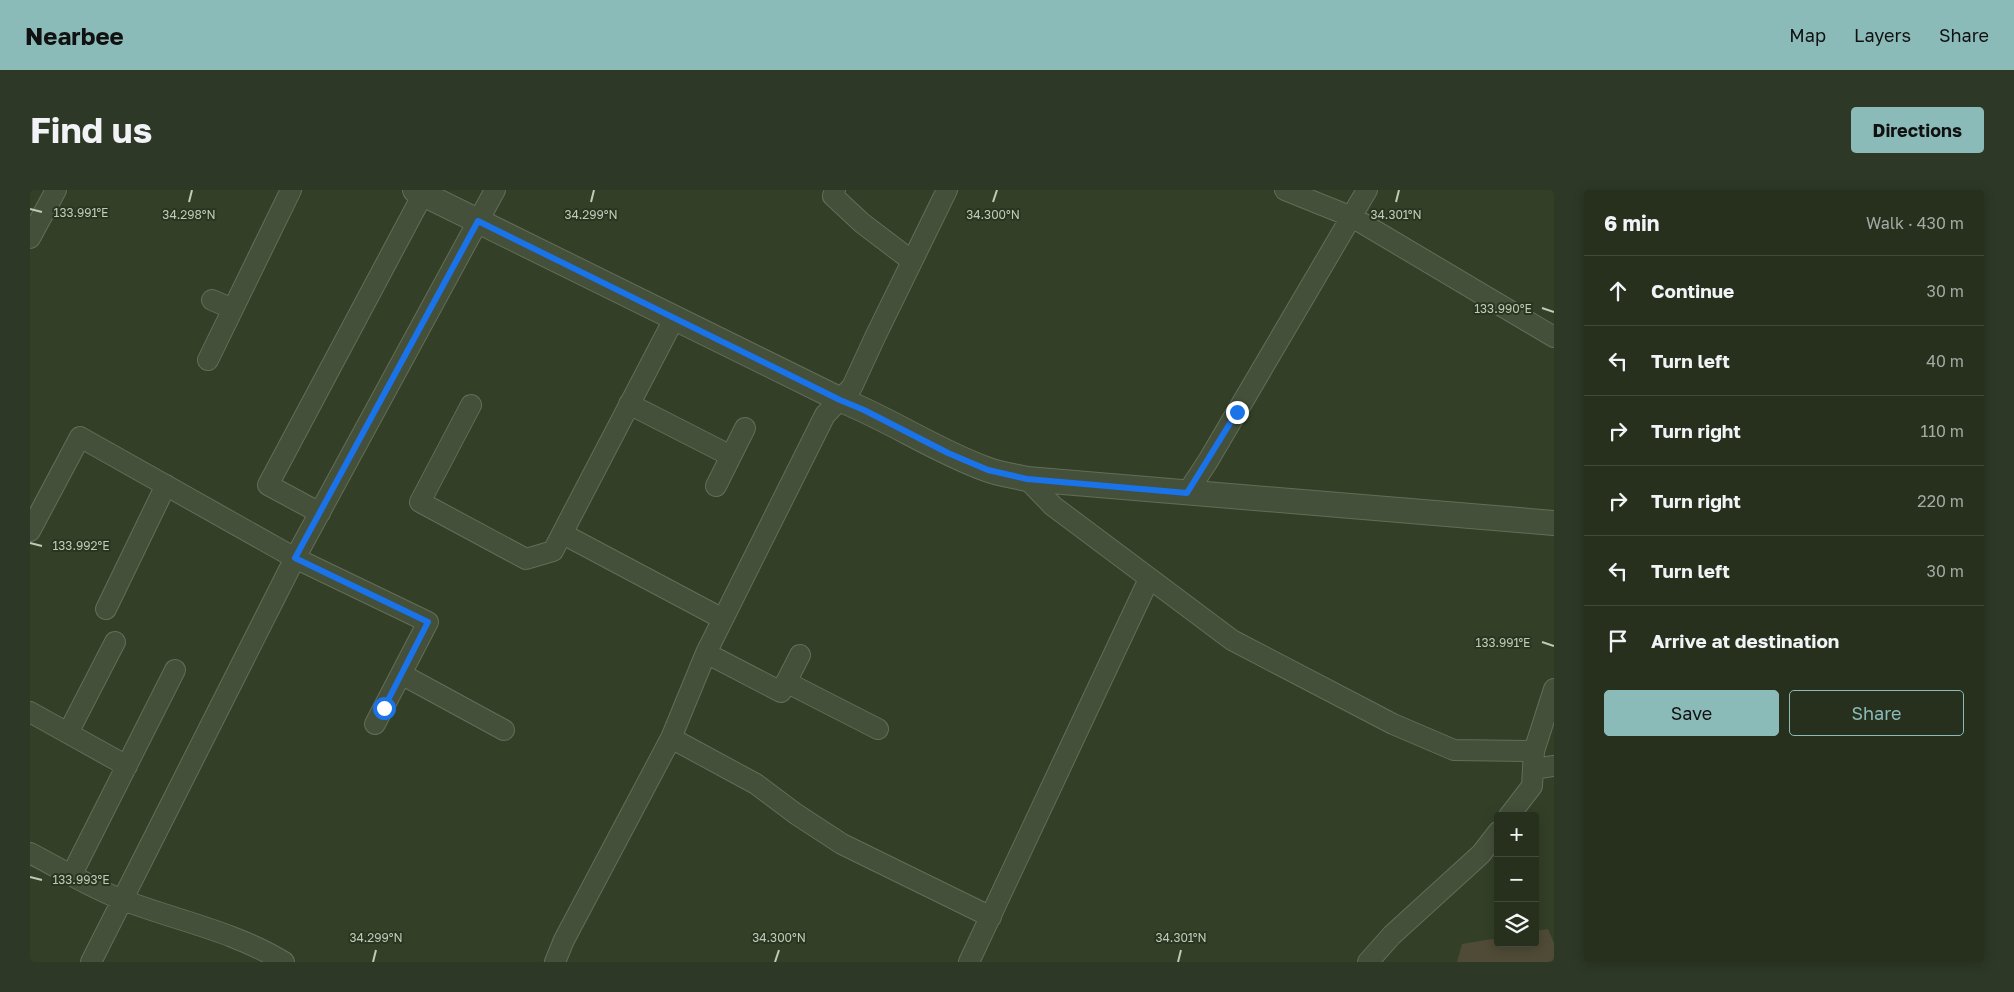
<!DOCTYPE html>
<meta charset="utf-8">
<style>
body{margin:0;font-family:"Golos Text",sans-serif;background:#2e3826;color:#f1f3f6}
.controls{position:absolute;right:15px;bottom:15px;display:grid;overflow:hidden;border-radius:5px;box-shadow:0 2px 12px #0003}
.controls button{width:45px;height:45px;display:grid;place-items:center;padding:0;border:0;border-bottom:1px solid #424b3b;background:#26301d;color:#f1f3f6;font:25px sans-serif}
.stop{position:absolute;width:15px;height:15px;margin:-11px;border:4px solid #1a73e8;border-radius:50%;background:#fff}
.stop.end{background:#1a73e8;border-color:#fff;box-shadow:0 1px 5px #0008}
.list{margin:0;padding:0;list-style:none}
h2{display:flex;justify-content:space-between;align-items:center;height:65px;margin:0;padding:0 20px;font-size:21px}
h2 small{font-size:16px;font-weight:400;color:#a4a9a4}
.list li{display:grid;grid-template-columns:32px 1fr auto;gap:15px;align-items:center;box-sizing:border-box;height:70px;padding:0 20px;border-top:1px solid #424b3b}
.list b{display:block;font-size:19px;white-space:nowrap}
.list em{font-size:16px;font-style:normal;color:#a4a9a4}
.actions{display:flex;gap:10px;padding:15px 20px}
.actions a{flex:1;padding:11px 0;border:1px solid #8bbbb9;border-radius:5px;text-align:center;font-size:18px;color:#8bbbb9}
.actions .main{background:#8bbbb9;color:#111}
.icon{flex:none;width:28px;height:28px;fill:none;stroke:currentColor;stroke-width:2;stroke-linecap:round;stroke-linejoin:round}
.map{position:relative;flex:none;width:1524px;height:772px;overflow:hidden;border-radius:5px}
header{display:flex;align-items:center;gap:30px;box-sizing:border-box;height:70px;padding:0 25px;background:#8bbbb9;color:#111}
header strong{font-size:24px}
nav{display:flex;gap:28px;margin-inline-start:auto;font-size:18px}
.intro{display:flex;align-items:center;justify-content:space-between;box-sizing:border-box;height:120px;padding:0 30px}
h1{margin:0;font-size:35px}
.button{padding:12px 22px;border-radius:5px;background:#8bbbb9;color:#111;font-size:18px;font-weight:700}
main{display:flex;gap:30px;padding:0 30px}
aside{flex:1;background:#26301d;border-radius:5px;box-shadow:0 2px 12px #0003}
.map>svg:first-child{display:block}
</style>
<header>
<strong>Nearbee</strong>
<nav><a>Map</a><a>Layers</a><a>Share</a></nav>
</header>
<div class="intro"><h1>Find us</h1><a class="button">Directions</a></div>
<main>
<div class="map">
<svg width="1524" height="772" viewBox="0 0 1524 772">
<rect width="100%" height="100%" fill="#334027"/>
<path fill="#4f4b36" d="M 1518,739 L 1524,753 L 1524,772 L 1427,772 L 1432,754 L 1468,748 L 1468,753 L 1505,753 L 1505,741 Z"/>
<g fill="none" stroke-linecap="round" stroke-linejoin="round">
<g stroke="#636d59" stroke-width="22">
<path id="minor" d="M 805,0 L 803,6 L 832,33 L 882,71
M 1255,0 L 1322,27 L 1524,147
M 0,48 L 26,0
M 182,110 L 203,119
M 178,170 L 261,0
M 599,214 L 701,266
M 441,215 L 390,312 L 496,369 L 523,361 L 645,127
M 997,289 L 1023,316 L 1202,450 L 1363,534 L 1424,560 L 1504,561
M 686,296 L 715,238
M 1157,303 L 1178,271 L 1337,0
M 290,323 L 238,295 L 393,4
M 0,341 L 50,247 L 265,368 L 398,432 L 345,534
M 533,344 L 693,429
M 76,419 L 136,295
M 676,463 L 751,502 L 770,465
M 371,484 L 474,540
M 756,492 L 848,539
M 0,522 L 97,576
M 38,543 L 85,452
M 641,548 L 726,594 L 766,624 L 812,654 L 961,727
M 1503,579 L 1524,576
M 1479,626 L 1502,596 L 1504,561 L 1524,499
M 0,663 C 29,678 63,699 93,710 C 148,731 203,741 254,772
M 42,684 L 145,480
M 61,772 L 265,368 L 465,0
M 525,772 L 534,750 L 641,548 L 676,463 L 795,225 L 822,197 L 846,145 L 917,0
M 939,772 L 1119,389
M 1338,772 L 1362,745 L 1451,664 L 1468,642"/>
</g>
<g stroke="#636d59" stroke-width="26">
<path id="tertiary" d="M 385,0 L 811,210 C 861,230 906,261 956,279 C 969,284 984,286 997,289 L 1524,333"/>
</g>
<use href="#minor" stroke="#45503b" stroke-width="20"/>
<use href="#tertiary" stroke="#45503b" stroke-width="24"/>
</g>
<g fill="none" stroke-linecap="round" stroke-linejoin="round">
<path stroke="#1a73e8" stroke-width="6" d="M 354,518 L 398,432 L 265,368 L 448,31 L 810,210 L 834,220 L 918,263 L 958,280 L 997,289 L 1157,303 L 1207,222"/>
</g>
<path fill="none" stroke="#c0cab8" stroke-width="2" d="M 159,12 L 162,0M 561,12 L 564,0M 963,12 L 967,0M 1366,12 L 1369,0M 0,19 L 12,22M 1512,118 L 1524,122M 0,353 L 12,356M 1512,452 L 1524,456M 0,687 L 12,690M 343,772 L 346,760M 745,772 L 749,760M 1148,772 L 1151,760"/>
<g font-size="12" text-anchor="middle" fill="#c0cab8" stroke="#2a3520" stroke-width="4" stroke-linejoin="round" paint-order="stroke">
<text x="51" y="27">133.991°E</text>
<text x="159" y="29">34.298°N</text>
<text x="561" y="29">34.299°N</text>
<text x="963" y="29">34.300°N</text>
<text x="1366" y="29">34.301°N</text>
<text x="1473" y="123">133.990°E</text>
<text x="51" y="360">133.992°E</text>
<text x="1473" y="457">133.991°E</text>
<text x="51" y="694">133.993°E</text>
<text x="346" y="752">34.299°N</text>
<text x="749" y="752">34.300°N</text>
<text x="1151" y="752">34.301°N</text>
</g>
</svg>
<div class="controls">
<button>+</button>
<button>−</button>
<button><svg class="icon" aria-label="layers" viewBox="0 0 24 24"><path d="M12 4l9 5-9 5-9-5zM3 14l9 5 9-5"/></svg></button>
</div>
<div class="stop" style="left:354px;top:518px"></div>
<div class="stop end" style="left:1207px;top:222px"></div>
</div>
<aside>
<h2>6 min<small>Walk · 430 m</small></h2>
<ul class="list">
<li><svg class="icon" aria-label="ahead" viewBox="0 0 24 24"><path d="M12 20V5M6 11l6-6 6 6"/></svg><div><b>Continue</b></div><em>30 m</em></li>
<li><svg class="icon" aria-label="left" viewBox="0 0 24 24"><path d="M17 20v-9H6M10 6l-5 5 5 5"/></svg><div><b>Turn left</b></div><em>40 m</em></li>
<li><svg class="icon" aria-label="right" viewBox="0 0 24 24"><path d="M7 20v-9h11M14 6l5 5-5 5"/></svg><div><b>Turn right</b></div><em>110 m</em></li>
<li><svg class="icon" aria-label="right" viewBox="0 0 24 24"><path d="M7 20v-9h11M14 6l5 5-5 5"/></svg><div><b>Turn right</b></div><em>220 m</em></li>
<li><svg class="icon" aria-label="left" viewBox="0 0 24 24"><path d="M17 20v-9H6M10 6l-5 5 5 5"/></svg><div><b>Turn left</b></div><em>30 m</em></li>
<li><svg class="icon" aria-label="arrive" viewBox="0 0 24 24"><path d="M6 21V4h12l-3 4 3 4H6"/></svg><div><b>Arrive at destination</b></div></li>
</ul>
<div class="actions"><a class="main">Save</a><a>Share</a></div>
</aside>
</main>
